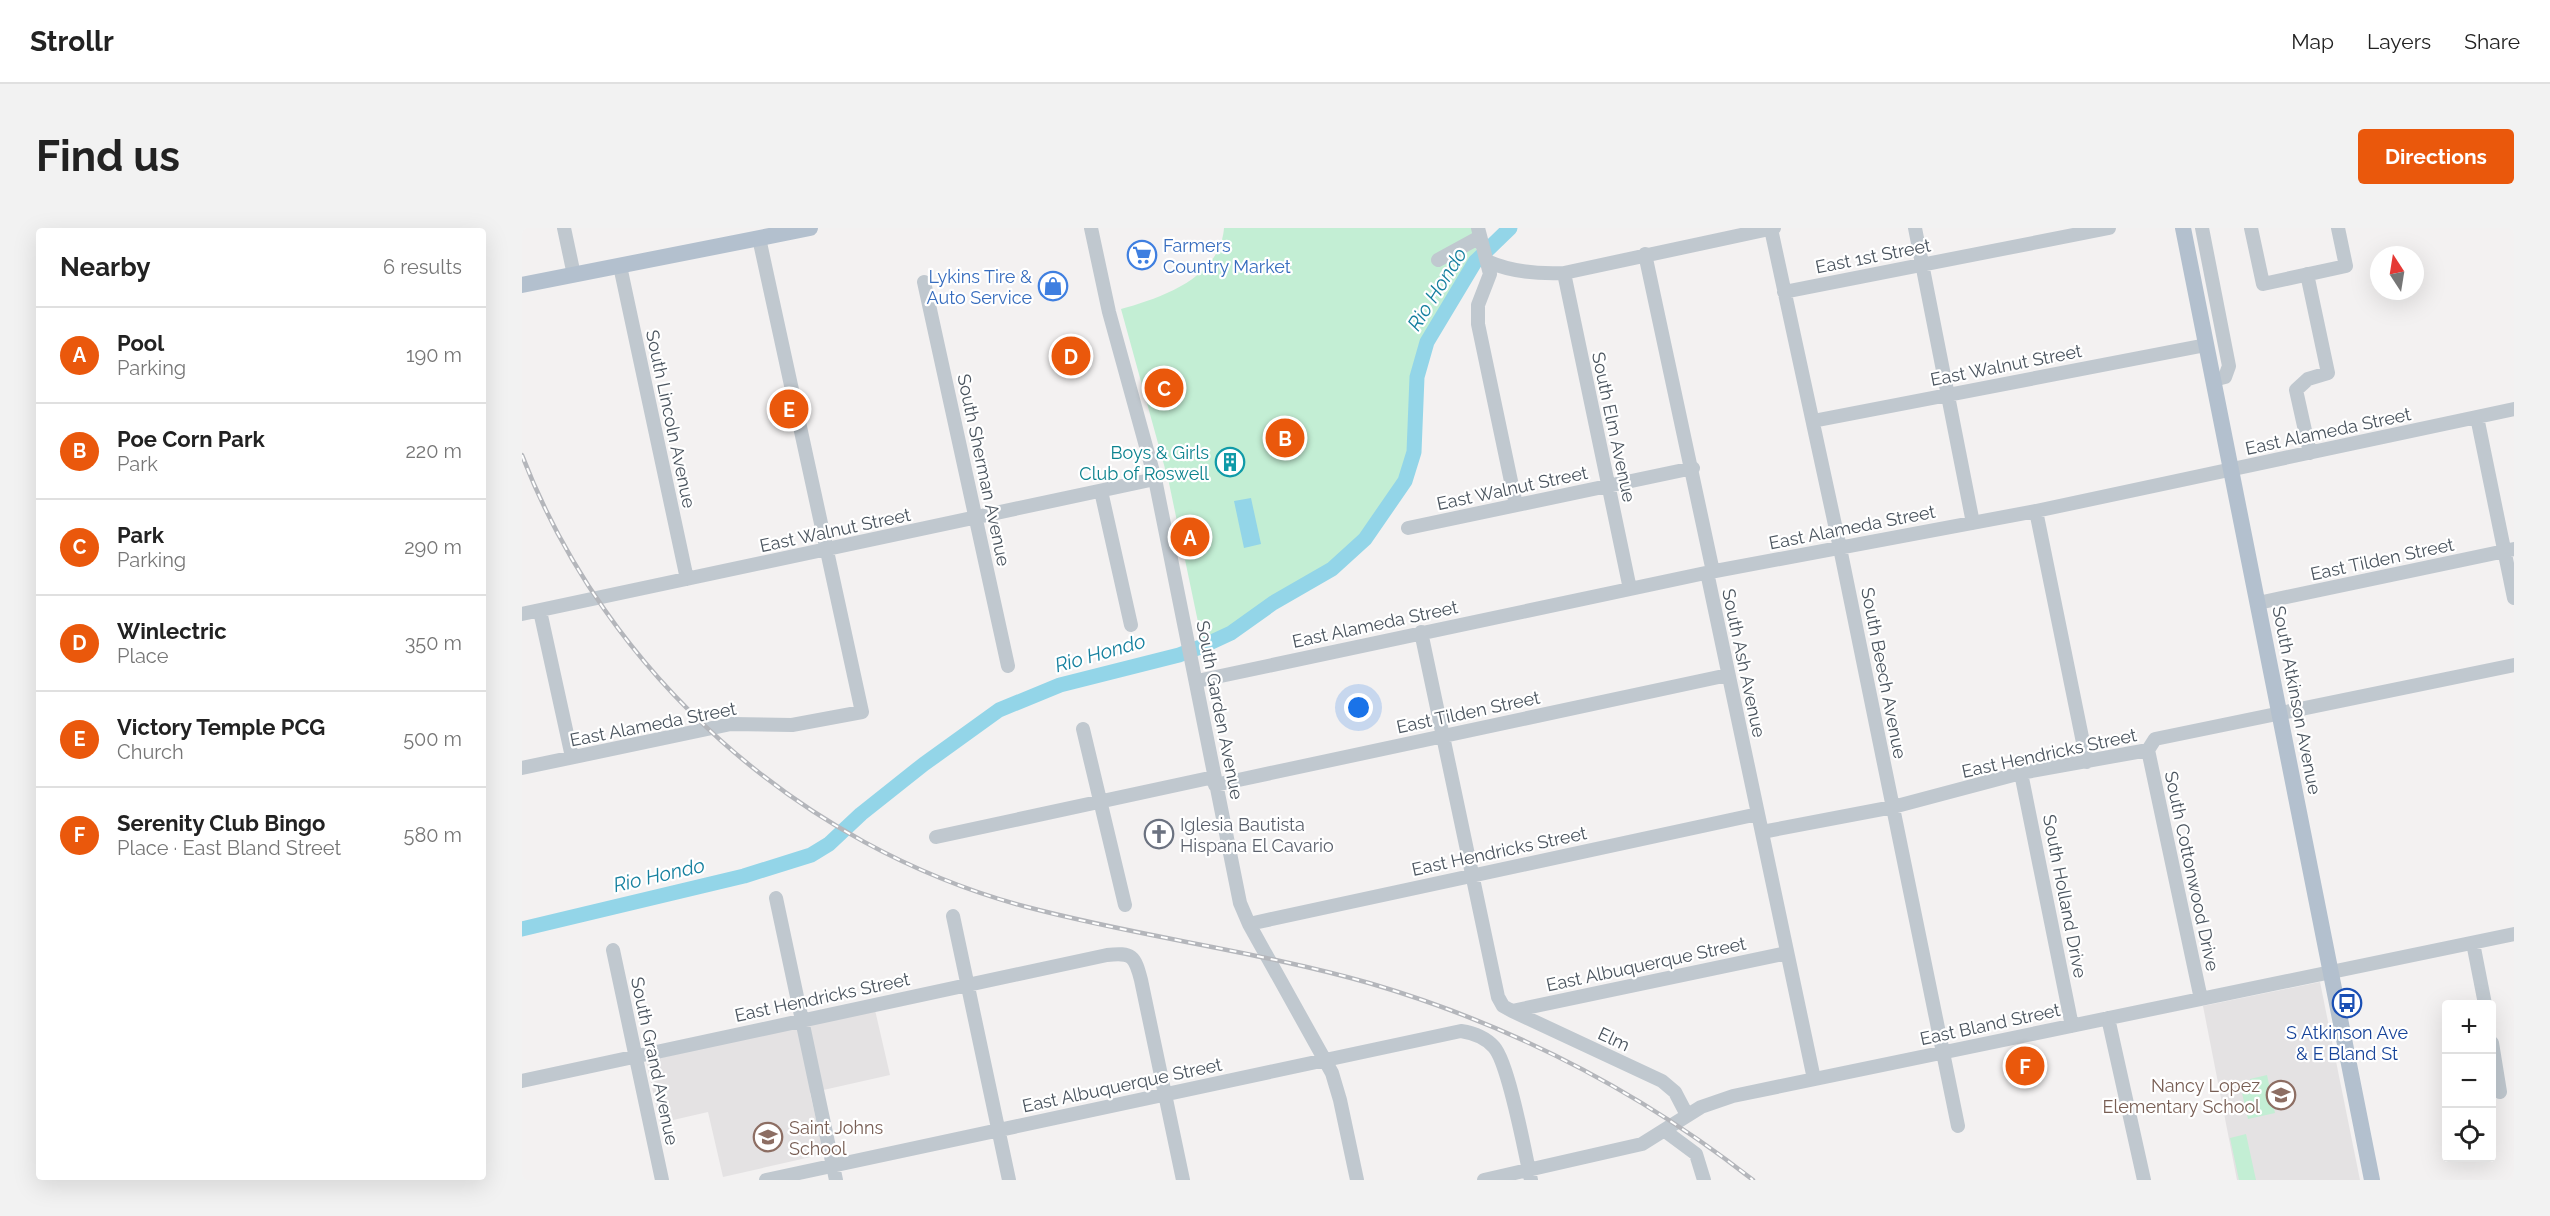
<!DOCTYPE html>
<meta charset="utf-8">
<style>
body{margin:0;font-family:Raleway,sans-serif;background:#f2f2f2;color:#222}
.controls{position:absolute;right:18px;bottom:18px;display:grid;overflow:hidden;border-radius:6px;box-shadow:0 6px 24px #0002}
.controls button{width:54px;height:54px;display:grid;place-items:center;padding:0;border:0;border-bottom:2px solid #e0e0e0;background:#fff;color:#222;font:30px sans-serif}
.compass{position:absolute;left:1848px;top:18px;width:54px;height:54px;border-radius:50%;background:#fff;box-shadow:0 6px 24px #0002;rotate:348deg}
.you{position:absolute;left:837px;top:480px;width:21px;height:21px;margin:-15px;border:4px solid #fff;border-radius:50%;background:#1a73e8;box-shadow:0 0 0 9px #1a73e833}
.badge{display:grid;place-items:center;width:39px;height:39px;border-radius:50%;background:#ea580c;color:#fff;font-size:20px;font-weight:700}
.pin{position:absolute;translate:-50% -50%;border:3px solid #fff;box-shadow:0 2px 6px #0006}
.list{margin:0;padding:0;list-style:none}
h2{display:flex;justify-content:space-between;align-items:center;height:78px;margin:0;padding:0 24px;font-size:26px}
h2 small{font-size:20px;font-weight:400;color:#767676}
.list li{display:grid;grid-template-columns:39px 1fr auto;gap:18px;align-items:center;box-sizing:border-box;height:96px;padding:0 24px;border-top:2px solid #e0e0e0}
.list b{display:block;font-size:22px;white-space:nowrap}
.list p{margin:0;font-size:20px;white-space:nowrap;color:#767676}
.list em{font-size:20px;font-style:normal;color:#767676}
.icon{flex:none;width:33px;height:33px;fill:none;stroke:currentColor;stroke-width:2;stroke-linecap:round;stroke-linejoin:round}
.map{position:relative;flex:none;width:1992px;height:952px;overflow:hidden;border-radius:6px}
header{display:flex;align-items:center;gap:36px;box-sizing:border-box;height:84px;padding:0 30px;background:#fff;border-bottom:2px solid #e0e0e0}
header strong{font-size:28px}
nav{display:flex;gap:33px;margin-inline-start:auto;font-size:21px}
.intro{display:flex;align-items:center;justify-content:space-between;box-sizing:border-box;height:144px;padding:0 36px}
h1{margin:0;font-size:42px}
.button{padding:15px 27px;border-radius:6px;background:#ea580c;color:#fff;font-size:21px;font-weight:700}
main{display:flex;gap:36px;padding:0 36px}
aside{flex:1;background:#fff;border-radius:6px;box-shadow:0 6px 24px #0002}
.map>svg:first-child{display:block}
</style>
<header>
<strong>Strollr</strong>
<nav><a>Map</a><a>Layers</a><a>Share</a></nav>
</header>
<div class="intro"><h1>Find us</h1><a class="button">Directions</a></div>
<main>
<aside>
<h2>Nearby<small>6 results</small></h2>
<ul class="list">
<li><span class="badge">A</span><div><b>Pool</b><p>Parking</p></div><em>190 m</em></li>
<li><span class="badge">B</span><div><b>Poe Corn Park</b><p>Park</p></div><em>220 m</em></li>
<li><span class="badge">C</span><div><b>Park</b><p>Parking</p></div><em>290 m</em></li>
<li><span class="badge">D</span><div><b>Winlectric</b><p>Place</p></div><em>350 m</em></li>
<li><span class="badge">E</span><div><b>Victory Temple PCG</b><p>Church</p></div><em>500 m</em></li>
<li><span class="badge">F</span><div><b>Serenity Club Bingo</b><p>Place · East Bland Street</p></div><em>580 m</em></li>
</ul>
</aside>
<div class="map">
<svg width="1992" height="952" viewBox="0 0 1992 952">
<rect width="100%" height="100%" fill="#f3f1f1"/>
<path fill="#e4e2e3" d="M 1798,754 L 1838,952 L 1715,952 L 1681,778 Z
M 353,782 L 368,847 L 288,865 L 302,926 L 201,949 L 186,884 L 138,895 L 124,833 Z"/>
<path fill="#c3eed4" d="M 702,0 L 950,0 L 956,30 C 928,65 898,120 894,165 C 892,189 895,214 889,237 C 881,272 839,321 810,341 C 791,354 770,363 751,375 C 728,390 707,406 681,418 L 647,255 L 599,81 C 639,70 698,50 702,0 Z
M 1745,847 L 1753,885 L 1726,891 L 1720,865 L 1730,862 L 1728,851 Z
M 1724,906 L 1734,952 L 1717,952 L 1708,910 Z"/>
<path fill="#93d5e8" d="M 729,270 L 739,316 L 722,320 L 712,273 Z"/>
<g fill="none" stroke-linecap="round" stroke-linejoin="round">
<path stroke="#93d5e8" stroke-width="15" d="M 0,701 L 222,648 L 289,627 L 307,616 L 339,586 L 402,536 L 477,482 L 538,457 L 657,427 L 681,418 L 709,405 L 751,375 L 810,341 L 843,311 L 883,253 L 892,224 L 895,149 L 905,114 L 953,34 L 988,0"/>
<path stroke="#c0c8cf" stroke-width="14" d="M 42,0 L 52,47
M 569,0 L 587,84 L 633,251 L 718,675 L 727,696 L 810,845 L 818,872 L 835,952
M 956,0 L 968,46 L 956,77 L 956,96 L 994,277
M 1393,0 L 1451,295
M 1680,0 L 1707,138 L 1703,149 L 1691,152
M 1729,0 L 1741,56 L 1824,38 L 1816,0
M 1249,1 L 1318,320 L 1436,898
M 1123,26 L 1190,339 L 1186,349 L 1292,851
M 916,32 L 958,9
M 967,34 C 990,44 1017,46 1042,45 L 1252,0
M 98,38 L 165,351
M 1042,45 L 1108,361
M 1785,46 L 1806,145 L 1786,151 L 1774,162 L 1788,225
M 402,54 L 486,438
M 1262,64 L 1587,0
M 1955,189 L 1992,370
M 1291,193 L 1684,117
M 579,263 L 609,397
M 1514,283 L 1565,534
M 886,300 L 1171,240
M 1736,375 L 1992,321
M 18,383 L 50,529
M 0,386 L 633,251
M 899,404 L 976,769 L 981,778 L 990,783 L 1140,853 L 1153,864 L 1165,887
M 675,453 L 1188,344 L 1514,283 L 1992,181
M 561,501 L 603,677
M 1626,522 L 1679,771
M 0,540 L 209,496 L 270,497 L 340,484 L 237,10
M 1499,545 L 1550,798
M 693,557 L 1206,447
M 1240,604 L 1371,579 L 1499,545 L 1626,522 L 1633,511 L 1992,437
M 414,609 L 692,549
M 254,670 L 314,952
M 431,688 L 487,952
M 727,696 L 1236,586
M 1951,715 L 1963,776
M 91,722 L 140,952
M 990,783 L 1265,725
M 1586,790 L 1622,952
M 1970,815 L 1978,864
M 0,853 L 585,727 C 610,724 613,728 619,752 L 661,952
M 1143,903 L 1174,926 L 1182,952
M 244,952 L 939,803 C 952,805 964,810 972,819 C 987,836 1003,925 1009,952
M 962,952 L 1120,916 L 1179,879 L 1211,868 L 1992,706"/>
<path stroke="#b3c0ce" stroke-width="16" d="M 1661,0 L 1850,952
M 0,57 L 288,0"/>
<g stroke="#b4b6bb" stroke-width="4.5">
<path id="rail" d="M 0,227 C 84,446 278,619 505,679 C 618,709 735,723 847,755 C 987,796 1117,863 1231,952"/>
</g>
<use href="#rail" stroke="#fff" stroke-width="2" stroke-dasharray="7" stroke-linecap="butt"/>
</g>
<defs>
<g id="supermarket-ring" transform="scale(1.5)"><circle r="9.5" fill="#fff" stroke="#3f7fe0" stroke-width="1.5"/><path d="M-6-5.5h2.5l.6 2H6L4.5 2H-2.5L-4.4-4H-6ZM-1.5 3.2a1.3 1.3 0 1 0 .1 0ZM3 3.2a1.3 1.3 0 1 0 .1 0Z" fill="#3f7fe0"/></g>
<g id="shop-ring" transform="scale(1.5)"><circle r="9.5" fill="#fff" stroke="#3f7fe0" stroke-width="1.5"/><path d="M-5-2.5h2.3a2.7 3.5 0 0 1 5.4 0H5L5.5 6h-11ZM-1.5-2.5h3a1.5 2.3 0 0 0-3 0Z" fill="#3f7fe0"/></g>
<g id="building-ring" transform="scale(1.5)"><circle r="9.5" fill="#fff" stroke="#0f9aa8" stroke-width="1.5"/><path d="M-4-6H4V6H1V3H-1V6H-4ZM-2.5-4.3h1.7v1.8h-1.7ZM.8-4.3h1.7v1.8H.8ZM-2.5-1h1.7V.8h-1.7ZM.8-1h1.7V.8H.8Z" fill="#0f9aa8"/></g>
<g id="church-ring" transform="scale(1.5)"><circle r="9.5" fill="#fff" stroke="#6b7280" stroke-width="1.5"/><path d="M-1.2-6h2.4v3.5h3.3v2.4h-3.3V6h-2.4V-.1h-3.3v-2.4h3.3Z" fill="#6b7280"/></g>
<g id="bus-ring" transform="scale(1.5)"><circle r="9.5" fill="#fff" stroke="#1a4fb4" stroke-width="1.5"/><path d="M-5-6H5V4H4V6H2V4H-2V6H-4V4H-5ZM-3.5-4V0h7V-4ZM-3.5 1.2v1.5H-2V1.2ZM2 1.2v1.5H3.5V1.2Z" fill="#1a4fb4"/></g>
<g id="school-ring" transform="scale(1.5)"><circle r="9.5" fill="#fff" stroke="#8d6e63" stroke-width="1.5"/><path d="M0-5L7-2L0 1L-7-2ZM-4 1L0 2.5L4 1V4Q0 6-4 4Z" fill="#8d6e63"/></g>
</defs>
<g fill-rule="evenodd">
<use href="#supermarket-ring" x="620" y="27"/>
<use href="#shop-ring" x="531" y="58"/>
<use href="#building-ring" x="708" y="234"/>
<use href="#church-ring" x="637" y="606"/>
<use href="#bus-ring" x="1825" y="775"/>
<use href="#school-ring" x="1759" y="867"/>
<use href="#school-ring" x="246" y="909"/>
</g>
<g text-anchor="middle" dominant-baseline="central" stroke-width="4.5" stroke-linejoin="round" paint-order="stroke">
<g font-size="18" fill="#366cbe" stroke="#fff" text-anchor="start">
<text x="641" y="17">Farmers<tspan x="641" dy="21">Country Market</tspan></text>
<text x="510" y="48" text-anchor="end">Lykins Tire &amp;<tspan x="510" dy="21">Auto Service</tspan></text>
</g>
<g font-size="18" fill="#4a545e" stroke="#fff">
<text transform="translate(1351 28) rotate(-11)">East 1st Street</text>
<text transform="translate(1484 137) rotate(-11)">East Walnut Street</text>
<text transform="translate(149 191) rotate(78)">South Lincoln Avenue</text>
<text transform="translate(1092 199) rotate(78)">South Elm Avenue</text>
<text transform="translate(1806 203) rotate(-12)">East Alameda Street</text>
<text transform="translate(462 242) rotate(78)">South Sherman Avenue</text>
<text transform="translate(990 260) rotate(-12)">East Walnut Street</text>
<text transform="translate(1330 299) rotate(-11)">East Alameda Street</text>
<text transform="translate(313 302) rotate(-12)">East Walnut Street</text>
<text transform="translate(1860 331) rotate(-12)">East Tilden Street</text>
<text transform="translate(853 396) rotate(-12)">East Alameda Street</text>
<text transform="translate(1222 435) rotate(78)">South Ash Avenue</text>
<text transform="translate(1362 445) rotate(79)">South Beech Avenue</text>
<text transform="translate(1775 472) rotate(79)">South Atkinson Avenue</text>
<text transform="translate(698 482) rotate(79)">South Garden Avenue</text>
<text transform="translate(946 484) rotate(-12)">East Tilden Street</text>
<text transform="translate(131 496) rotate(-11)">East Alameda Street</text>
<text transform="translate(1527 525) rotate(-12)">East Hendricks Street</text>
<text transform="translate(977 623) rotate(-12)">East Hendricks Street</text>
<text transform="translate(1670 643) rotate(78)">South Cottonwood Drive</text>
<text transform="translate(1543 668) rotate(79)">South Holland Drive</text>
<text transform="translate(1124 736) rotate(-12)">East Albuquerque Street</text>
<text transform="translate(300 769) rotate(-12)">East Hendricks Street</text>
<text transform="translate(1468 796) rotate(-12)">East Bland Street</text>
<text transform="translate(1092 811) rotate(25)">Elm</text>
<text transform="translate(133 833) rotate(78)">South Grand Avenue</text>
<text transform="translate(600 857) rotate(-12)">East Albuquerque Street</text>
</g>
<g font-size="18" fill="#0d838f" stroke="#fff" text-anchor="end">
<text x="687" y="224">Boys &amp; Girls<tspan x="687" dy="21">Club of Roswell</tspan></text>
</g>
<g font-size="18" fill="#5b616d" stroke="#fff" text-anchor="start">
<text x="658" y="596">Iglesia Bautista<tspan x="658" dy="21">Hispana El Cavario</tspan></text>
</g>
<g font-size="18" fill="#164399" stroke="#fff">
<text x="1825" y="804">S Atkinson Ave<tspan x="1825" dy="21">&amp; E Bland St</tspan></text>
</g>
<g font-size="18" fill="#785e54" stroke="#fff" text-anchor="end">
<text x="1738" y="857">Nancy Lopez<tspan x="1738" dy="21">Elementary School</tspan></text>
<text x="267" y="899" text-anchor="start">Saint Johns<tspan x="267" dy="21">School</tspan></text>
</g>
<g font-size="20" font-style="italic" fill="#15809f" stroke="#fff">
<text transform="translate(915 61) rotate(-58)">Rio Hondo</text>
<text transform="translate(578 425) rotate(-16)">Rio Hondo</text>
<text transform="translate(137 647) rotate(-13)">Rio Hondo</text>
</g>
</g>
</svg>
<div class="controls">
<button>+</button>
<button>−</button>
<button><svg class="icon" aria-label="locate" viewBox="0 0 24 24"><circle cx="12" cy="12" r="6"/><path d="M12 2v4M12 18v4M2 12h4M18 12h4"/></svg></button>
</div>
<svg class="compass" viewBox="-18 -18 36 36"><path d="M0-13l5 13h-10z" fill="#e53935"/><path d="M0 13l5-13h-10z" fill="#767676"/></svg>
<div class="you"></div>
<div class="pin badge" style="left:668px;top:309px">A</div>
<div class="pin badge" style="left:763px;top:210px">B</div>
<div class="pin badge" style="left:642px;top:160px">C</div>
<div class="pin badge" style="left:549px;top:128px">D</div>
<div class="pin badge" style="left:267px;top:181px">E</div>
<div class="pin badge" style="left:1503px;top:838px">F</div>
</div>
</main>
